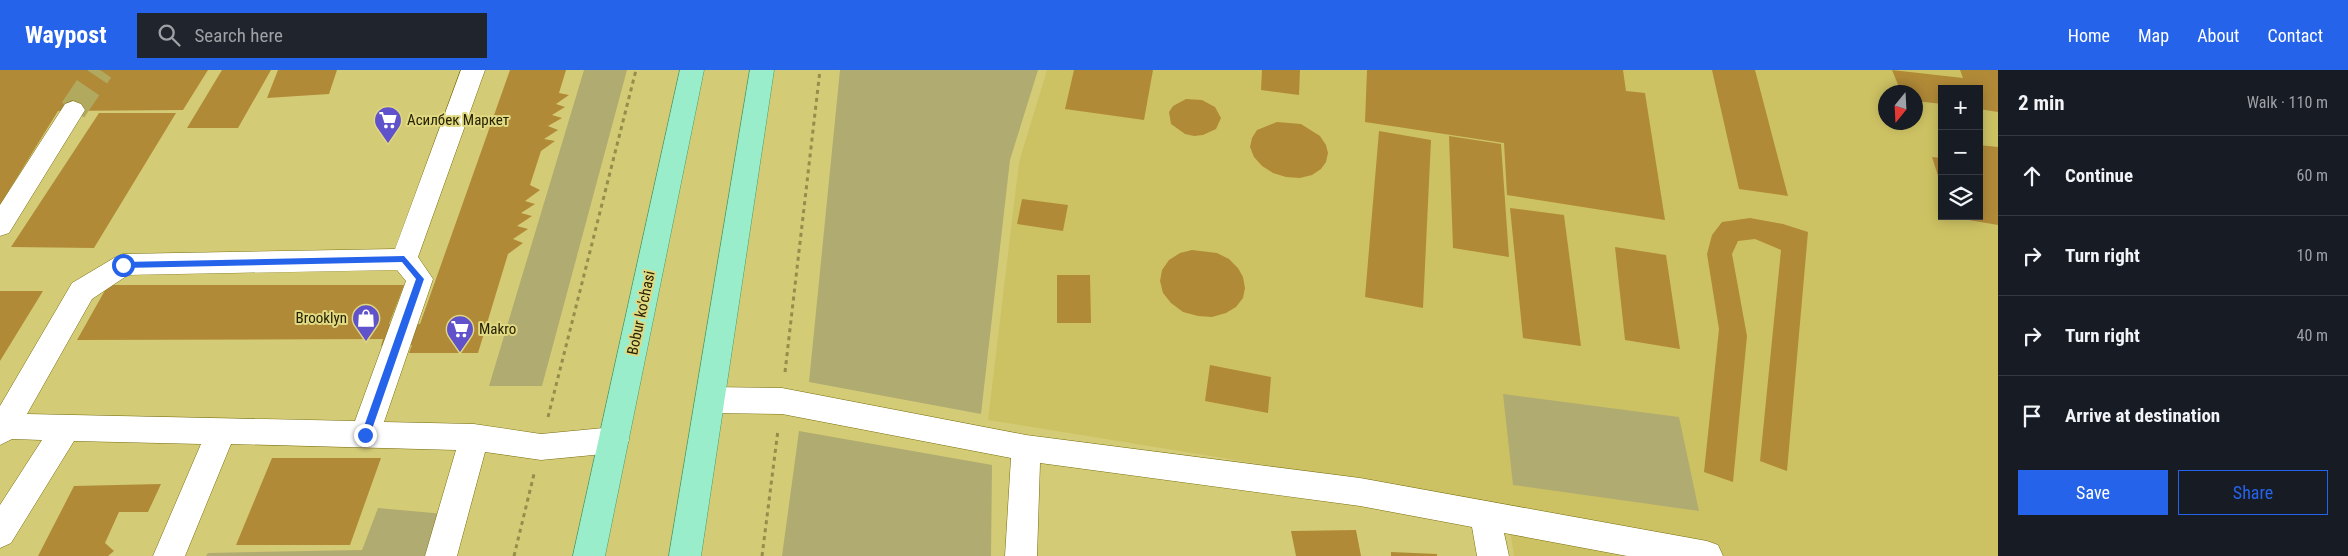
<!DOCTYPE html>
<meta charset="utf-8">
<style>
body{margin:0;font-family:"Roboto Condensed",sans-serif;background:#20242c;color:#f1f3f6}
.controls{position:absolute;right:15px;top:15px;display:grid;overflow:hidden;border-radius:0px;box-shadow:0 2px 12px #0003}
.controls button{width:45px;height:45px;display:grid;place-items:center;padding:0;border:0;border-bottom:1px solid #363941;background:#171b24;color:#f1f3f6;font:25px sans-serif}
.compass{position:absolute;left:1878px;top:15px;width:45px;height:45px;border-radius:50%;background:#171b24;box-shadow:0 2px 12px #0003;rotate:198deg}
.stop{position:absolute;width:15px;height:15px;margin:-11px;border:4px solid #2563eb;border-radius:50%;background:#fff}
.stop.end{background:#2563eb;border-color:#fff;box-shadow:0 1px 5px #0008}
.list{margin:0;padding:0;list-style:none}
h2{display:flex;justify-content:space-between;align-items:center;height:65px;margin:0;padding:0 20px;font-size:21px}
h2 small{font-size:16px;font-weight:400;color:#9ea1a6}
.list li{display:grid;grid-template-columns:32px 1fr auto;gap:15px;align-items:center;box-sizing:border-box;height:80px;padding:0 20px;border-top:1px solid #363941}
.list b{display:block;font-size:19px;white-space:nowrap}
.list em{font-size:16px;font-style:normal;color:#9ea1a6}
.actions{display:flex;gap:10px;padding:15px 20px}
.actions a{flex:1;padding:11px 0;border:1px solid #2563eb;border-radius:0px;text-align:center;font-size:18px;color:#2563eb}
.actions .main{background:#2563eb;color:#fff}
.icon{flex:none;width:28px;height:28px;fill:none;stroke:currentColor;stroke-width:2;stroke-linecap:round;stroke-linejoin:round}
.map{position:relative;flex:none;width:1998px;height:486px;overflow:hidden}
header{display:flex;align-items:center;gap:30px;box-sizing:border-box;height:70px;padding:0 25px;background:#2563eb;color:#fff}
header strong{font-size:24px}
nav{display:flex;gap:28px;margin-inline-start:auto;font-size:18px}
.search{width:350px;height:45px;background:#20242c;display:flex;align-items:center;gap:12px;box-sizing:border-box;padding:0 18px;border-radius:0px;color:#9ea1a6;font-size:19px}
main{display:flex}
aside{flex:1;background:#171b24}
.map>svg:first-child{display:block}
</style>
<header>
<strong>Waypost</strong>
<div class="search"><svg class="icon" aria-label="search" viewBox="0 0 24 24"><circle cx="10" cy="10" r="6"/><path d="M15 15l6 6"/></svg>Search here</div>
<nav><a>Home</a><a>Map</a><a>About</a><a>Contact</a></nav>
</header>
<main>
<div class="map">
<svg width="1998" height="486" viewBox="0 0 1998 486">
<rect width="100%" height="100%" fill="#d4cb76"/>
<path fill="#cdc263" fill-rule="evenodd" d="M 1047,0 L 1998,0 L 1998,486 L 1514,486 L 1506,434 L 988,350 L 1019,92 ZM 1942,19 L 1979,19 L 1979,146 L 1942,146 ZM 1886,22 L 1916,22 L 1916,52 L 1886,52 Z"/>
<path fill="#b0ab71" d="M 584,0 L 627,0 L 542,316 L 489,316 Z
M 840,0 L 1038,0 L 1010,90 L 981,344 L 809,312 Z
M 1503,324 L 1679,347 L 1699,441 L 1513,415 Z
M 799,361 L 992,395 L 991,486 L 782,486 Z
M 378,438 L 444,444 L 430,486 L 206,486 L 208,483 L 362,480 Z"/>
<path fill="#b18a38" d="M 0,0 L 208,0 L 183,40 L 58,41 L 0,135 Z
M 222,0 L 271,0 L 238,58 L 187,58 Z
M 278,0 L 337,0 L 329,24 L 267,28 Z
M 510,0 L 566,0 L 559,23 L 569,25 L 556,34 L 565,37 L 552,45 L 562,48 L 548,56 L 558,60 L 544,69 L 555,71 L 541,81 L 530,115 L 540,120 L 525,131 L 535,134 L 521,143 L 532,146 L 517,156 L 528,159 L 513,169 L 523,173 L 508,184 L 478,283 L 409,283 L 412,275 L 381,276 L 383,269 L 77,270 L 108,215 L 404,215 L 389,254 L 420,254 Z
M 1074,0 L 1153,0 L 1144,50 L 1065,39 Z
M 1262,0 L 1300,0 L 1299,25 L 1261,20 Z
M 1367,0 L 1623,0 L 1626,21 L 1645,23 L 1665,150 L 1507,125 L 1504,73 L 1365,52 Z
M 1712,0 L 1755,0 L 1788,126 L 1739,119 Z
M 1892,0 L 1963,8 L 1960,0 L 1998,0 L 1998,42 L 1979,39 L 1979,19 L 1942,19 L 1942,34 L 1916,31 L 1916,22 L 1901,22 Z
M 1186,29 L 1202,30 L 1215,37 L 1221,48 L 1216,59 L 1203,65 L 1194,66 L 1185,64 L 1171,54 L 1169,42 L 1173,36 Z
M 99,43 L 176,43 L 94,178 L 11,177 Z
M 1277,52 L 1301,54 L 1320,66 L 1326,75 L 1328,83 L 1326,92 L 1321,99 L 1312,105 L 1300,108 L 1286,107 L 1273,103 L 1262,96 L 1254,87 L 1250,77 L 1252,68 L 1257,60 Z
M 1379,61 L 1431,70 L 1423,238 L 1365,227 Z
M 1449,66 L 1501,74 L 1509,187 L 1453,178 Z
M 1979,75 L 1998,77 L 1998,155 L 1951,147 L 1979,146 Z
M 1932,87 L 1942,88 L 1942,115 L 1941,115 Z
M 1022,129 L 1068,135 L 1063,161 L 1017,154 Z
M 1510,138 L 1564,145 L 1581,276 L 1523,268 Z
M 1750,148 L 1783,154 L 1808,162 L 1787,401 L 1760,391 L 1781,180 L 1755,169 L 1738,171 L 1732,184 L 1747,266 L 1733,412 L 1704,402 L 1719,259 L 1707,184 L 1712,165 L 1722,152 Z
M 1615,177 L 1666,185 L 1680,279 L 1625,270 Z
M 1192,180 L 1217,183 L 1229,189 L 1238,198 L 1243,207 L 1245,218 L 1243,228 L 1236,237 L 1226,243 L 1212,247 L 1198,246 L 1183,242 L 1171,233 L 1163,223 L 1160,211 L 1162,200 L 1169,190 L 1180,183 Z
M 1057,205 L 1090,205 L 1091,253 L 1057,253 Z
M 0,221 L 43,221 L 0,291 Z
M 1210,295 L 1271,307 L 1268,343 L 1205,331 Z
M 272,388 L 381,388 L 350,475 L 236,475 Z
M 161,414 L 148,442 L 119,442 L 105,473 L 114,481 L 108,486 L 38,486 L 74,416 Z
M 1356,460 L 1361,486 L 1296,486 L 1291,461 Z
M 1391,482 L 1437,484 L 1437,486 L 1391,486 Z"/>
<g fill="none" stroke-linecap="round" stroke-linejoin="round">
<path stroke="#b1a95e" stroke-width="27" stroke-dasharray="27 14" stroke-linecap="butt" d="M 73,40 L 100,0"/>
<g stroke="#786e0c" stroke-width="1">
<path id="minor" d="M 461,0 L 485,0 L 418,187 L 433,209 L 384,352 L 474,354 L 541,364 L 614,357 L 625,361 L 629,370 L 625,379 L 614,383 L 541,390 L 485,382 L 457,486 L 425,486 L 456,380 L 231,374 L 185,486 L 153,486 L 201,374 L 74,371 L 11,473 L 0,478 L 0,435 L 42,370 L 12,369 L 0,375 L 0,336 L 72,213 L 114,188 L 123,184 L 395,179 ZM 397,200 L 406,211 L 355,351 L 27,344 L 92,229 L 128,205 Z
M 73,31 L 81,34 L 85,40 L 9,163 L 0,166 L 0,135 L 65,34 Z
M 710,317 L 782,318 L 1026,365 L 1360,408 L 1707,471 L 1718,475 L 1723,486 L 1627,486 L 1504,463 L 1509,486 L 1477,486 L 1472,457 L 1360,436 L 1040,393 L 1037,486 L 1005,486 L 1011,388 L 782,344 L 710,343 L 700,339 L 695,330 L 700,321 Z"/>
</g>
<g stroke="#459e6d" stroke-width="1">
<path id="major" d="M 680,0 L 704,0 L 605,486 L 573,486 Z
M 750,0 L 774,0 L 701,486 L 669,486 Z"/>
</g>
<path stroke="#958d4b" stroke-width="3" stroke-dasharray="4 4" stroke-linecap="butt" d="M 785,302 L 820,0
M 548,347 L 636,0
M 514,486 L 534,404
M 762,486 L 778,360"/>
<use href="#minor" fill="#fff" fill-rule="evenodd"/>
<use href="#major" fill="#99edcb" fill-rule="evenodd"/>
</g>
<path fill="#2563eb" d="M 404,186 L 424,209 L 370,365 L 365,369 L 361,365 L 416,209 L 402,192 L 123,198 L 119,195 L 123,192 Z"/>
<defs>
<g id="supermarket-pin" transform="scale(1.4375)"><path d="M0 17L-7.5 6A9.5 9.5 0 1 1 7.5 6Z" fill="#5f52cb" stroke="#e1d882"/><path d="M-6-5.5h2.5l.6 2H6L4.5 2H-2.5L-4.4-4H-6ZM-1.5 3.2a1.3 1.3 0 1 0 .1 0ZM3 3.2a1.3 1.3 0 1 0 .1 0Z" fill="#fff"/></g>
<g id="shop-pin" transform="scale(1.4375)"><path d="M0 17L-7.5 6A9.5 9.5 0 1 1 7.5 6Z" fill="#5f52cb" stroke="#e1d882"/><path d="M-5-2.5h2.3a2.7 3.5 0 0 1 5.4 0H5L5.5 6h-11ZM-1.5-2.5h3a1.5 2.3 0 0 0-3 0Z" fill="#fff"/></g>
</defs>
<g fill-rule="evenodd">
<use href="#supermarket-pin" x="388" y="50"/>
<use href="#shop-pin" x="366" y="248"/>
<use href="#supermarket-pin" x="460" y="259"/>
</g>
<g text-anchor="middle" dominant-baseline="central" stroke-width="4" stroke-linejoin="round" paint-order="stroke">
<g font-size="15" fill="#262200" stroke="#e1d882" text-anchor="start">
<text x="407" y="50">Асилбек Маркет</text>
<text x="347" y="248" text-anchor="end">Brooklyn</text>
<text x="479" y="259">Makro</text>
</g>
<g font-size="15" fill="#262200" stroke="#e1d882">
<text transform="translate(641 243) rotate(-78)">Bobur ko'chasi</text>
</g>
</g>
</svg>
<div class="controls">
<button>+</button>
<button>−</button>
<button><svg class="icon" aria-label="layers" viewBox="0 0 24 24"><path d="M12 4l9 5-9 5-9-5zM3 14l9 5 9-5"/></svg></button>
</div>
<svg class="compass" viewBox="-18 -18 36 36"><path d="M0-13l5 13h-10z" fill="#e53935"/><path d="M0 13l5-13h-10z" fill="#9ea1a6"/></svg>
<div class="stop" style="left:123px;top:195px"></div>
<div class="stop end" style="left:365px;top:365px"></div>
</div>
<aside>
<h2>2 min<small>Walk · 110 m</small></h2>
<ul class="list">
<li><svg class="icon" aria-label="ahead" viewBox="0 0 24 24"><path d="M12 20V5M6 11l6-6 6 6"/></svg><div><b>Continue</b></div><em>60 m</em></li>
<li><svg class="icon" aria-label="right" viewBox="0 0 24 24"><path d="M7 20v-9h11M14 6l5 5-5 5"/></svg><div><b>Turn right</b></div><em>10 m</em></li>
<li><svg class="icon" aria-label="right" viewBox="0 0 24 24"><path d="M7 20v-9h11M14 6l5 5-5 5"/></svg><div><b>Turn right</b></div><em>40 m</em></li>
<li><svg class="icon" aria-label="arrive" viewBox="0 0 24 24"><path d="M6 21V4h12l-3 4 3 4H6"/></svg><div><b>Arrive at destination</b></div></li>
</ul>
<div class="actions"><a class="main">Save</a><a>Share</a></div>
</aside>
</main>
